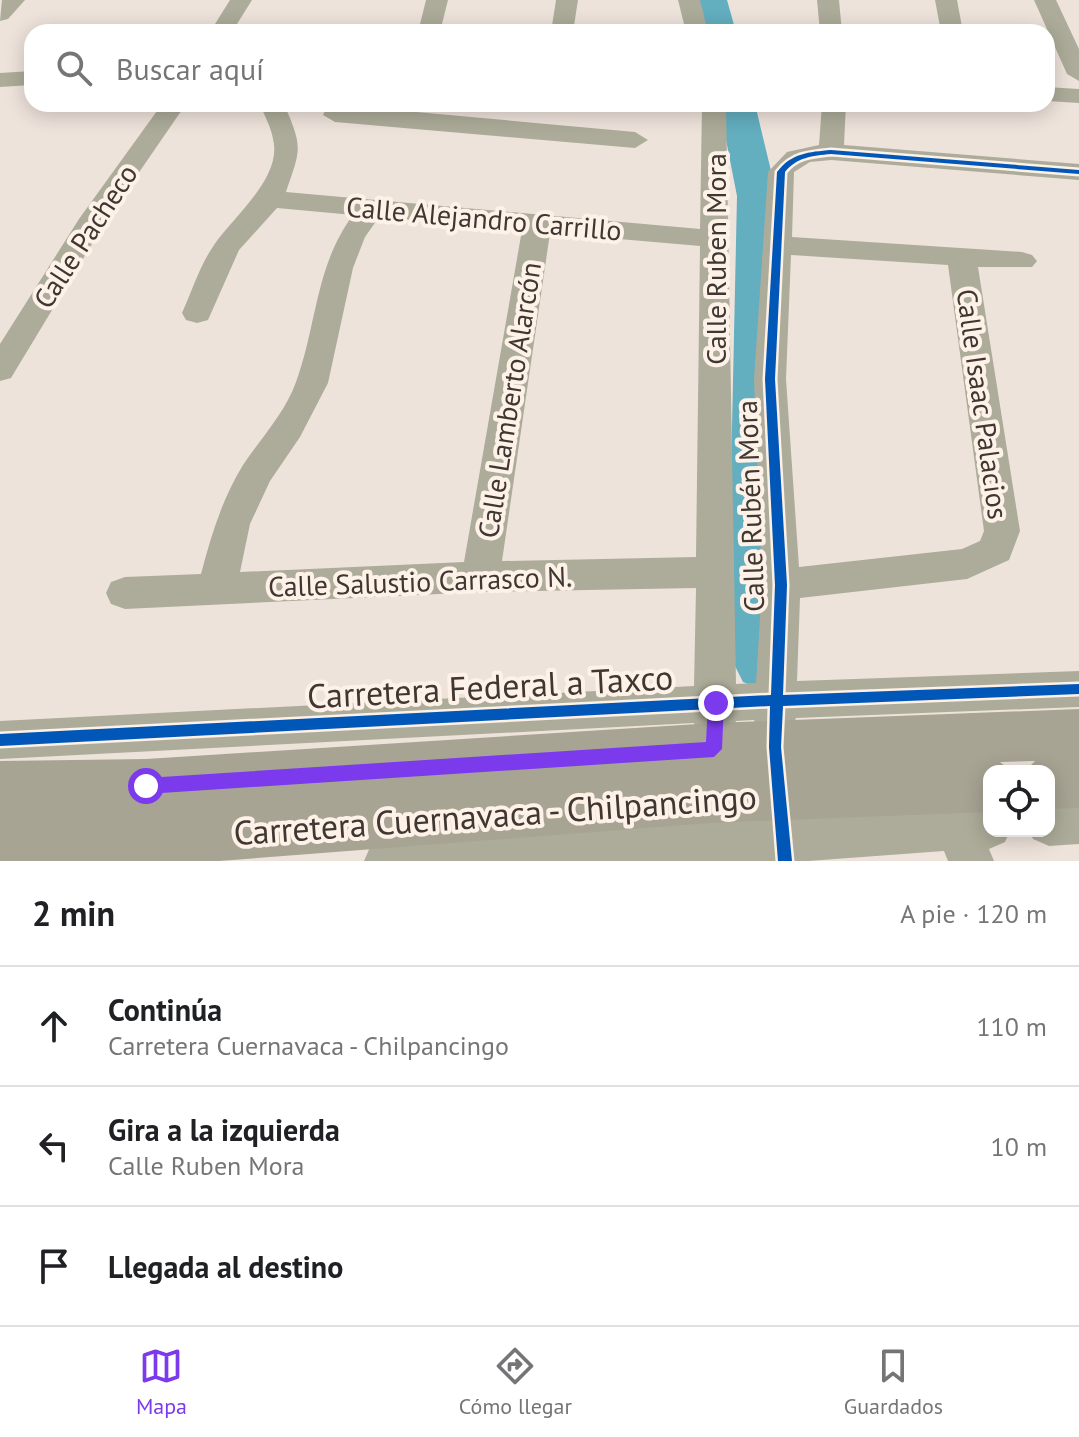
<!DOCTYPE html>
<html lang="es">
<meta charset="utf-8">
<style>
body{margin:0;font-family:"PT Sans",sans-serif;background:#f2f2f2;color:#202124}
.controls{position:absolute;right:24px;bottom:24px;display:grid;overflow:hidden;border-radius:16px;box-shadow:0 4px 20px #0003}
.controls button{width:72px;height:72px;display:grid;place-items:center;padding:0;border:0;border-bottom:2px solid #e0e0e0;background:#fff;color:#202124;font:40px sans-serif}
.stop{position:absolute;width:24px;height:24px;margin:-18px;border:6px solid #7c3aed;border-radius:50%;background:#fff}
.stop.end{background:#7c3aed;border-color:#fff;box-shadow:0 2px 8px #0008}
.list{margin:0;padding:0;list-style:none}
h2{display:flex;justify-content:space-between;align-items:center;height:104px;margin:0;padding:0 32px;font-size:34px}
h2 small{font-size:26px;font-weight:400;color:#757577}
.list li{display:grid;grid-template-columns:52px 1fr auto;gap:24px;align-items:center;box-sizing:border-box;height:120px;padding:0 32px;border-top:2px solid #e0e0e0}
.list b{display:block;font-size:30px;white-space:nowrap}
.list p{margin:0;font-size:26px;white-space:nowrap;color:#757577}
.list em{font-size:26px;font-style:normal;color:#757577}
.icon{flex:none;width:44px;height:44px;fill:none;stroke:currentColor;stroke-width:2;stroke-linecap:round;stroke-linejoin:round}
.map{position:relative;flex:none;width:1079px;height:861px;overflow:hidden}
.search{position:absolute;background:#fff;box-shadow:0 4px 20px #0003;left:24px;right:24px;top:24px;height:88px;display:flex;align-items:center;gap:20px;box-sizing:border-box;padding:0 28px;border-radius:24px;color:#757577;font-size:30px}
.sheet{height:464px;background:#fff}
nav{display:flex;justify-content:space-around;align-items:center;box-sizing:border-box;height:112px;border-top:2px solid #e0e0e0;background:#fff;font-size:22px;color:#757577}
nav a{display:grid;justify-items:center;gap:4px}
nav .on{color:#7c3aed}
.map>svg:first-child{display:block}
</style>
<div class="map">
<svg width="1079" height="861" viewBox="0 0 1079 861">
<rect width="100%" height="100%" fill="#eee3db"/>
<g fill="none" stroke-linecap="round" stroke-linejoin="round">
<path fill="#63aebf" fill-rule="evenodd" d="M 695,0 L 727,0 L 736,32 L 702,32 Z
M 719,104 L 755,104 L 777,196 L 783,474 L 794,664 L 785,682 L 764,690 L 743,682 L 734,664 L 731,474 L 737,196 Z"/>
<path fill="#adac9a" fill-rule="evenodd" d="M 2,0 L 25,0 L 8,19 L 0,21 Z
M 230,0 L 252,0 L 232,32 L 210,32 Z
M 426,0 L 448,0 L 440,32 L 418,32 Z
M 556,0 L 578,0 L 573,32 L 551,32 Z
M 678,0 L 700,0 L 708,32 L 686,32 Z
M 817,0 L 839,0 L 842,32 L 820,32 Z
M 935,0 L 957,0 L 963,32 L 941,32 Z
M 1034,0 L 1056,0 L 1079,49 L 1079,81 L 1067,74 Z
M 32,71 L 32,85 L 0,87 L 0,73 Z
M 1047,87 L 1079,89 L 1079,103 L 1047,101 Z
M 162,104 L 186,104 L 107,219 L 11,378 L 0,381 L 0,344 L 79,219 Z
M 260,104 L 284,104 C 303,148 301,148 286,192 L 700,229 L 702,104 L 726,104 L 736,684 L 756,683 L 762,585 L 754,379 L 768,172 L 787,152 L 819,145 L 822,104 L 846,104 L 844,145 L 1079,164 L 1079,180 L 831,160 L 810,162 L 794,172 L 792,237 L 1022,252 L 1032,255 L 1037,261 L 1032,267 L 978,267 L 1020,531 L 1009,560 L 967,579 L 800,598 L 797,681 L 1079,671 L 1079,707 L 796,718 L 790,734 L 775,740 L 760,734 L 754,720 L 736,721 L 730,739 L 715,744 L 700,739 L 694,723 L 0,759 L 0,721 L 694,686 L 696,588 L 481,592 L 125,609 L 111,604 L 106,593 L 111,582 L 125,577 L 201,574 C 211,536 222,499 243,465 C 261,438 285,413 296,382 C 317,325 315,266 353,215 L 277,208 L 239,250 L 208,320 L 197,323 L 186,320 L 182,313 C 192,291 200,265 214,245 C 233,217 283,177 273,139 C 271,127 264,115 260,104 ZM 379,217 L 522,230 L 464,562 L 240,572 L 250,524 L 270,481 L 300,437 L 328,383 L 353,268 L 365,237 ZM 550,233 L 700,246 L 696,557 L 502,561 ZM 791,255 L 948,265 L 984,531 L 980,541 L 962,549 L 799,567 L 786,379 Z
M 328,104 L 635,132 L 648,140 L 635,148 L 335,122 L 323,115 Z
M 776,753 L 792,759 L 798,773 L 803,815 L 989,805 L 989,831 L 1010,831 L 1005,842 L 989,849 L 994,861 L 948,861 L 944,851 L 808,861 L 364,861 L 371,845 L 387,838 L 688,822 L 689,778 L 695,764 L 711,757 L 727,764 L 733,778 L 734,819 L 758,818 L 754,773 L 760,759 Z
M 1079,800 L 1079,844 L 1049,846 L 1033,839 L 1029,831 L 1049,831 L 1049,802 Z"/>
<path fill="#a8a494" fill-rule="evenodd" d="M 1079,709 L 1079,808 L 1049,809 L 1049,771 L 1025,771 L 1035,761 L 1000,762 L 1011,771 L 989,771 L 989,812 L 710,823 L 219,861 L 0,861 L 0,761 L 146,759 L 714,723 Z"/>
<g stroke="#fdf1e8" stroke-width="5">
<path id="cycleway" d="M 831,150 L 1079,170 L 1079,174 L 831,154 C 812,156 797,157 785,172 L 775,379 L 787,585 L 783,695 L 1079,684 L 1079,694 L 783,706 L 781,747 L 792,861 L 778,861 L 769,747 L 770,706 L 0,746 L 0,734 L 771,695 L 775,585 L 765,379 L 777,172 C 791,153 809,152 831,150 Z"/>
</g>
<use href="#cycleway" fill="#0057b8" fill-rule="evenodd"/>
</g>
<path fill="#7c3aed" d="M 716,696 L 724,703 L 722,749 L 714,757 L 146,794 L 137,786 L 146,778 L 706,742 L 708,703 Z"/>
<g text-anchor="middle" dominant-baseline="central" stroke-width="8" stroke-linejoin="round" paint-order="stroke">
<g font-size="28" fill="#3f3731" stroke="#fdf1e8">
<text transform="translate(484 218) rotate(5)">Calle Alejandro Carrillo</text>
<text transform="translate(85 236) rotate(-57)">Calle Pacheco</text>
<text transform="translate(715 259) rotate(-90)">Calle Ruben Mora</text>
<text transform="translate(509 400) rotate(-81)">Calle Lamberto Alarcón</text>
<text transform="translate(983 404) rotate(82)">Calle Isaac Palacios</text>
<text transform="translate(750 506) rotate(-92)">Calle Rubén Mora</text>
<text transform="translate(420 581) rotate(-2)">Calle Salustio Carrasco N.</text>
</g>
<g font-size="34" fill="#3f3731" stroke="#fdf1e8">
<text transform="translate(490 686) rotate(-3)">Carretera Federal a Taxco</text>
<text transform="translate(495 814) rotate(-4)">Carretera Cuernavaca - Chilpancingo</text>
</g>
</g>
</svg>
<div class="controls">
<button><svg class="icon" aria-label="locate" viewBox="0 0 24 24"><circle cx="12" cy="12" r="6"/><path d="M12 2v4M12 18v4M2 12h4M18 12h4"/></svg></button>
</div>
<div class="stop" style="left:146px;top:786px"></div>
<div class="stop end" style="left:716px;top:703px"></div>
<div class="search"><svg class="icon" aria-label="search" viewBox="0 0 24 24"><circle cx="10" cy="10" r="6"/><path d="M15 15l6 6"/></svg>Buscar aquí</div>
</div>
<section class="sheet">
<h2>2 min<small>A pie · 120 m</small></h2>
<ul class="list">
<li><svg class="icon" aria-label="ahead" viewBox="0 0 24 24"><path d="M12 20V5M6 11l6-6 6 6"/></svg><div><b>Continúa</b><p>Carretera Cuernavaca - Chilpancingo</p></div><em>110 m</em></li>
<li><svg class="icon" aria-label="left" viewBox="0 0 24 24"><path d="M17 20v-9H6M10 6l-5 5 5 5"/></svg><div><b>Gira a la izquierda</b><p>Calle Ruben Mora</p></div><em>10 m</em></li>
<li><svg class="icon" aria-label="arrive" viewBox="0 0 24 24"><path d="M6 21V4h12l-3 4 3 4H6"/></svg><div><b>Llegada al destino</b></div></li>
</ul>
</section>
<nav>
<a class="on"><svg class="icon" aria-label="map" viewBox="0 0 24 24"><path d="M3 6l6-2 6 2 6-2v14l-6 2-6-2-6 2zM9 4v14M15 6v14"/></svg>Mapa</a>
<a><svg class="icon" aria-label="directions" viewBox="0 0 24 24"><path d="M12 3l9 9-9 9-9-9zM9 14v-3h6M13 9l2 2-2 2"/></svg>Cómo llegar</a>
<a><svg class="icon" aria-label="saved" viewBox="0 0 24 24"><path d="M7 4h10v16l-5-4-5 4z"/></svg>Guardados</a>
</nav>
